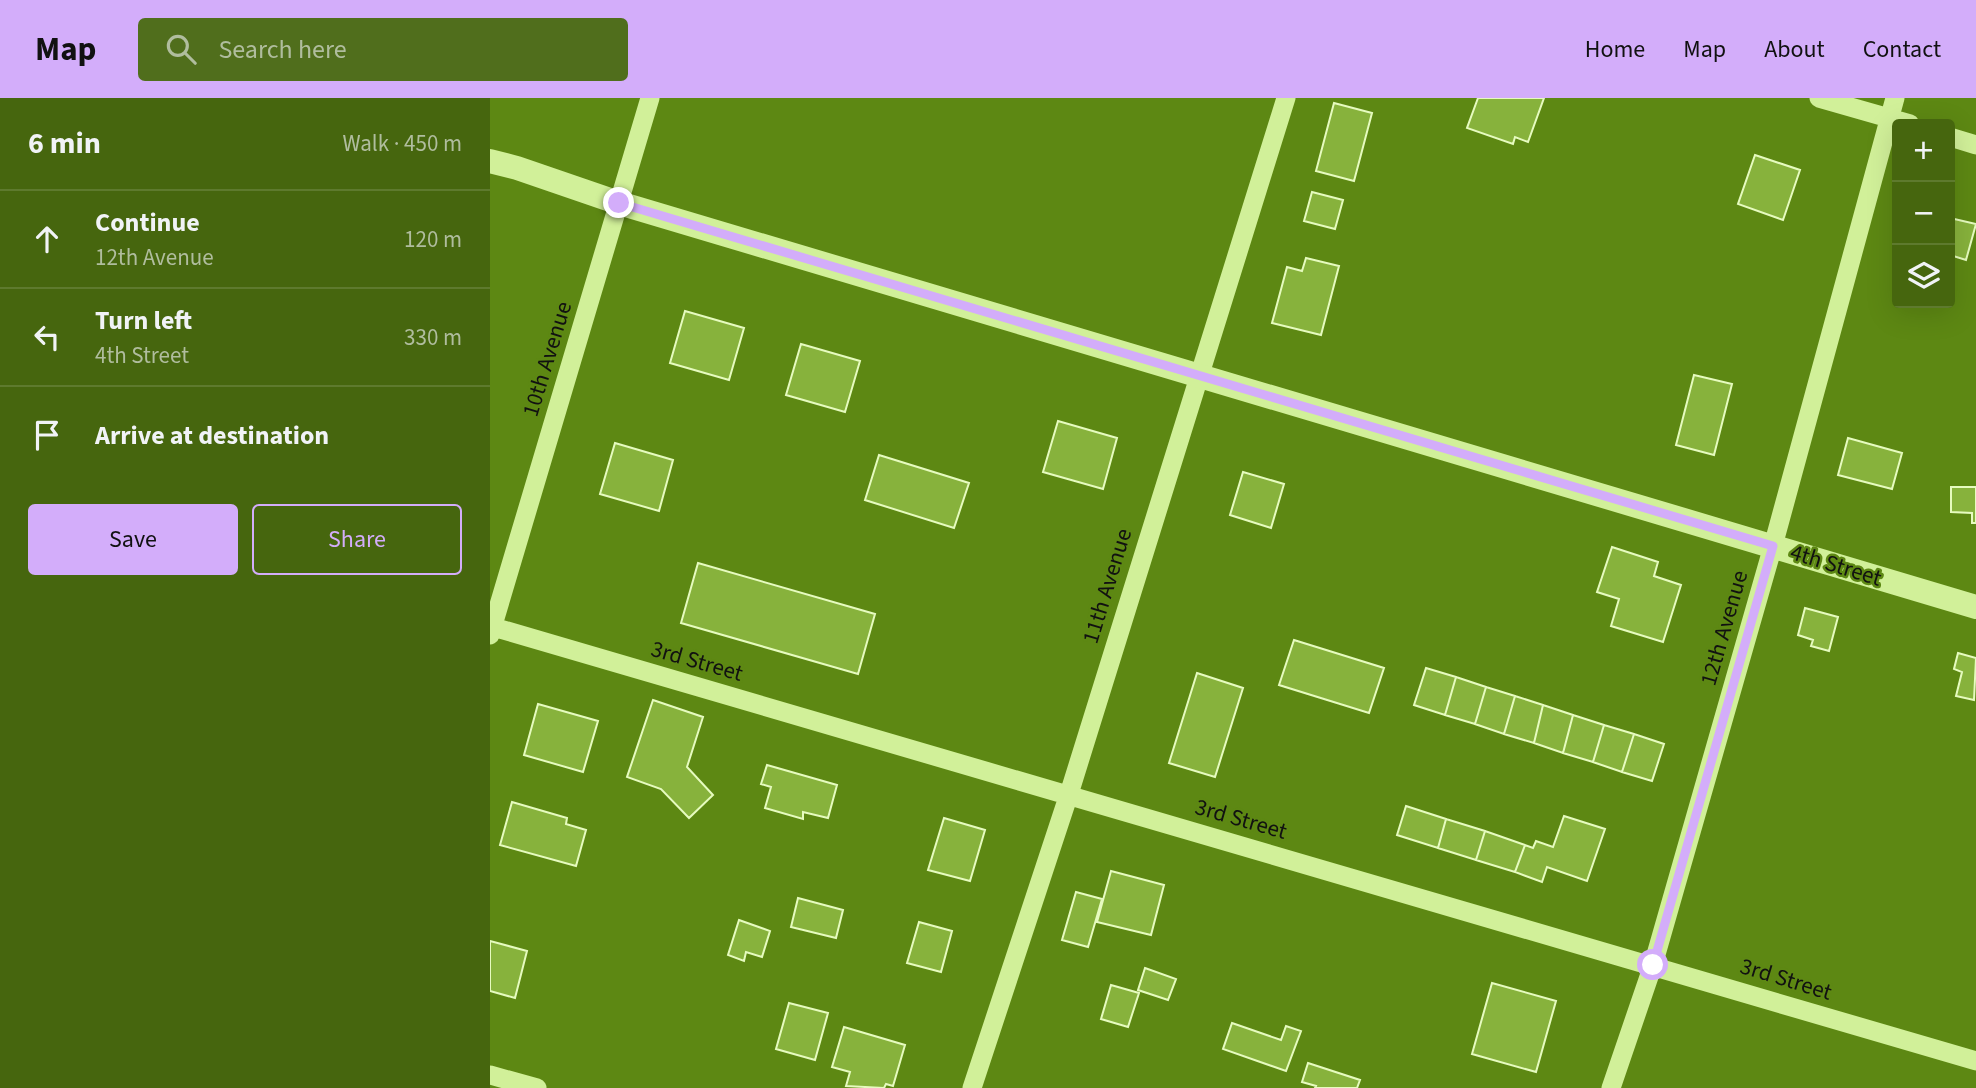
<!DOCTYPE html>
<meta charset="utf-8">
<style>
body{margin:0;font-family:"Source Sans 3",sans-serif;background:#506e1c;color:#f1f3f6}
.controls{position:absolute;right:21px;top:21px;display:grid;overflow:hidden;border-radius:7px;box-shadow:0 7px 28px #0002}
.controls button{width:63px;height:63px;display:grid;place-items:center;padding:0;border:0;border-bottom:2px solid #5e7a2e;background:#46660e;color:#f1f3f6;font:35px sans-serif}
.stop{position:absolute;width:21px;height:21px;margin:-16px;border:5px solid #d3adfa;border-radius:50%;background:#fff}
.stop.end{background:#d3adfa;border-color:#fff;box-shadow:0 2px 7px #0008}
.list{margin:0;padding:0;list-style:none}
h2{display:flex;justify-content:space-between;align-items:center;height:91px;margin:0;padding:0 28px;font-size:30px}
h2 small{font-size:23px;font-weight:400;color:#b0bd9e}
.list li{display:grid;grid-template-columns:46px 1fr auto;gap:21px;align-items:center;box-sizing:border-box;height:98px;padding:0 28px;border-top:2px solid #5e7a2e}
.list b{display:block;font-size:26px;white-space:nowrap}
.list p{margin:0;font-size:23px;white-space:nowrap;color:#b0bd9e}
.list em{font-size:23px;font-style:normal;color:#b0bd9e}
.actions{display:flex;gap:14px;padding:21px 28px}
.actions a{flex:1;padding:16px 0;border:2px solid #d3adfa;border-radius:7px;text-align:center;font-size:24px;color:#d3adfa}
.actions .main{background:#d3adfa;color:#111}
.icon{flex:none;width:38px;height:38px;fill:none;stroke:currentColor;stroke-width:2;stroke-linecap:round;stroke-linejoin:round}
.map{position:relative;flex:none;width:1486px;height:990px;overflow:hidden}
header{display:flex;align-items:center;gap:42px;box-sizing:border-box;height:98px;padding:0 35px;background:#d3adfa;color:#111}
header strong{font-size:33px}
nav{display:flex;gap:38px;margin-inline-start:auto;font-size:24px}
.search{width:490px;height:63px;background:#506e1c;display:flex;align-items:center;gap:18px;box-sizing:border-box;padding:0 24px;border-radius:7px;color:#b0bd9e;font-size:26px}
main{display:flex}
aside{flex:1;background:#46660e}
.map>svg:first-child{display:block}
</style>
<header>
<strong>Map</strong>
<div class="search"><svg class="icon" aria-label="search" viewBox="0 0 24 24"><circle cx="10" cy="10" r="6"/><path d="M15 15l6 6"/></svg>Search here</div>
<nav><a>Home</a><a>Map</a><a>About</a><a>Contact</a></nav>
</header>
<main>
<aside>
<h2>6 min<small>Walk · 450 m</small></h2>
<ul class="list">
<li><svg class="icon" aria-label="ahead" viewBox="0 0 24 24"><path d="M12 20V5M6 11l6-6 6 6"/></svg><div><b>Continue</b><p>12th Avenue</p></div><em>120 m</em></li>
<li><svg class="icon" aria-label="left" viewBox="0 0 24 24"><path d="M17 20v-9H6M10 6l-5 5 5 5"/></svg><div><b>Turn left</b><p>4th Street</p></div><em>330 m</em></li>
<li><svg class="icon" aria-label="arrive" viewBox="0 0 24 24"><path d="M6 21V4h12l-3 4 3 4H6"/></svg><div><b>Arrive at destination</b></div></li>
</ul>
<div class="actions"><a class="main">Save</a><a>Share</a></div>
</aside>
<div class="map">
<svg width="1486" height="990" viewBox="0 0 1486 990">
<rect width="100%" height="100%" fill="#5d8813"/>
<path fill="#87b23c" stroke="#e6fbbf" stroke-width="2" d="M 988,0 L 1054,0 L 1038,44 L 1025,39 L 1023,46 L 977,30 Z
M 844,5 L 882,15 L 864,83 L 826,73 Z
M 1265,57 L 1310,72 L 1293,122 L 1248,106 Z
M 822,94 L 853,102 L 845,131 L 814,123 Z
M 1460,120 L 1486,126 L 1476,162 L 1460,157 Z
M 816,160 L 849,168 L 831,237 L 782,225 L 797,169 L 812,173 Z
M 195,213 L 254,230 L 239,282 L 180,265 Z
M 311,246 L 370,263 L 355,314 L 296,297 Z
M 1204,277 L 1242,286 L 1224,357 L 1186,347 Z
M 568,323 L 627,340 L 613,391 L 553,374 Z
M 1358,340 L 1412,355 L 1402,391 L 1348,377 Z
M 125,345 L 183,362 L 169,413 L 110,396 Z
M 389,357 L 479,385 L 464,430 L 375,402 Z
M 753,374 L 794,386 L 781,430 L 740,417 Z
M 1461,389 L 1486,389 L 1486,425 L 1482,425 L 1482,415 L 1461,414 Z
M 1122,449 L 1168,464 L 1164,478 L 1191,487 L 1173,544 L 1121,528 L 1129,501 L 1107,494 Z
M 208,465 L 385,516 L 368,576 L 191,525 Z
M 1315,510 L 1348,519 L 1339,553 L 1321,548 L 1323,542 L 1308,537 Z
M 804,542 L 894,570 L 879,615 L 789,587 Z
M 1468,555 L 1486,560 L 1484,602 L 1466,598 L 1472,574 L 1464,571 Z
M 936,570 L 966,579 L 955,617 L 924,607 Z
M 707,575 L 753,590 L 725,679 L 679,665 Z
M 966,579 L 996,589 L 985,626 L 955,617 Z
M 996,589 L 1025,598 L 1014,636 L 985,626 Z
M 1025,598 L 1053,607 L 1044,645 L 1014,636 Z
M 163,602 L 213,619 L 197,669 L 223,697 L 199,720 L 171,691 L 137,679 Z
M 48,606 L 108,623 L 93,674 L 34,657 Z
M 1053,607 L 1083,617 L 1073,655 L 1044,645 Z
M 1083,617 L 1114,627 L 1103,664 L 1073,655 Z
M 1114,627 L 1144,636 L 1132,674 L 1103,664 Z
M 1144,636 L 1174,646 L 1162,683 L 1132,674 Z
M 277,667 L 347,687 L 338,720 L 313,714 L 313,721 L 275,710 L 281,689 L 271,686 Z
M 22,704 L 77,720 L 76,726 L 96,732 L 86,768 L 10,747 Z
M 916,708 L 956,721 L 948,750 L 907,737 Z
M 1074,718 L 1115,731 L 1097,783 L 1057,769 L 1052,784 L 1025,774 L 1035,747 L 1043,750 L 1046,743 L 1063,749 Z
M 454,720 L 495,732 L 480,783 L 438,772 Z
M 956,721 L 995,733 L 986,762 L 948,750 Z
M 995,733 L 1035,747 L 1025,774 L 986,762 Z
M 621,773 L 674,787 L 661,837 L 607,824 Z
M 586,794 L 612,801 L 598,849 L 572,842 Z
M 308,800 L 353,812 L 346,840 L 301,829 Z
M 249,822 L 280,833 L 272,859 L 256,854 L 254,863 L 238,857 Z
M 429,824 L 462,833 L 451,874 L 417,865 Z
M 0,843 L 37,853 L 25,900 L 0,893 Z
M 655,870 L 686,881 L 678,902 L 648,892 Z
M 1002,885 L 1066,903 L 1046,974 L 982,956 Z
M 621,887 L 649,895 L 638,929 L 611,921 Z
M 299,905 L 338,915 L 325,962 L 286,951 Z
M 742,925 L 791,942 L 796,928 L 811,933 L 796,973 L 733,951 Z
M 354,929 L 415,947 L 403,988 L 396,986 L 394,990 L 356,988 L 360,974 L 342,969 Z
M 818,965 L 870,982 L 867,990 L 825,990 L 826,988 L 812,984 Z"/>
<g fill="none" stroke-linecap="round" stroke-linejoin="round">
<path stroke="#d1f099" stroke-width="19" d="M 1329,0 L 1420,26
M 1460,39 L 1486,47
M 0,528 L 1486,963
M 0,537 L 160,0
M 0,977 L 47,990
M 482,990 L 579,696 L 796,0
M 1121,990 L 1163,867 L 1283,448 L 1405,0"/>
<path stroke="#d1f099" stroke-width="24" d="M 0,63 L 27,70 L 129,105 L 1486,509"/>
</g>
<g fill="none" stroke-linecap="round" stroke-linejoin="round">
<path stroke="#d3adfa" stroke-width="9" d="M 129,105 L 1283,448 L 1163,867"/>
</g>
<g text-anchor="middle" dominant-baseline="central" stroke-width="5" stroke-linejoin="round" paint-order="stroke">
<g font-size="23" fill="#111" stroke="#5d8813">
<text transform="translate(57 261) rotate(-73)">10th Avenue</text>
<text transform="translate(1346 467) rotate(17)">4th Street</text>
<text transform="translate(617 488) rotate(-73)">11th Avenue</text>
<text transform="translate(1234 530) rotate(-74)">12th Avenue</text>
<text transform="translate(207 563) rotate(16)">3rd Street</text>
<text transform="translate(751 721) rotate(16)">3rd Street</text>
<text transform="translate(1296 881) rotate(17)">3rd Street</text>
</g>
</g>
</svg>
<div class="controls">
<button>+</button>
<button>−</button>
<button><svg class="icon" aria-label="layers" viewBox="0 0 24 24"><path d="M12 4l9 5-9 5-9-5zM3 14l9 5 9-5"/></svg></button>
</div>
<div class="stop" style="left:1163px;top:867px"></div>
<div class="stop end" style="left:129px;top:105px"></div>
</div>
</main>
